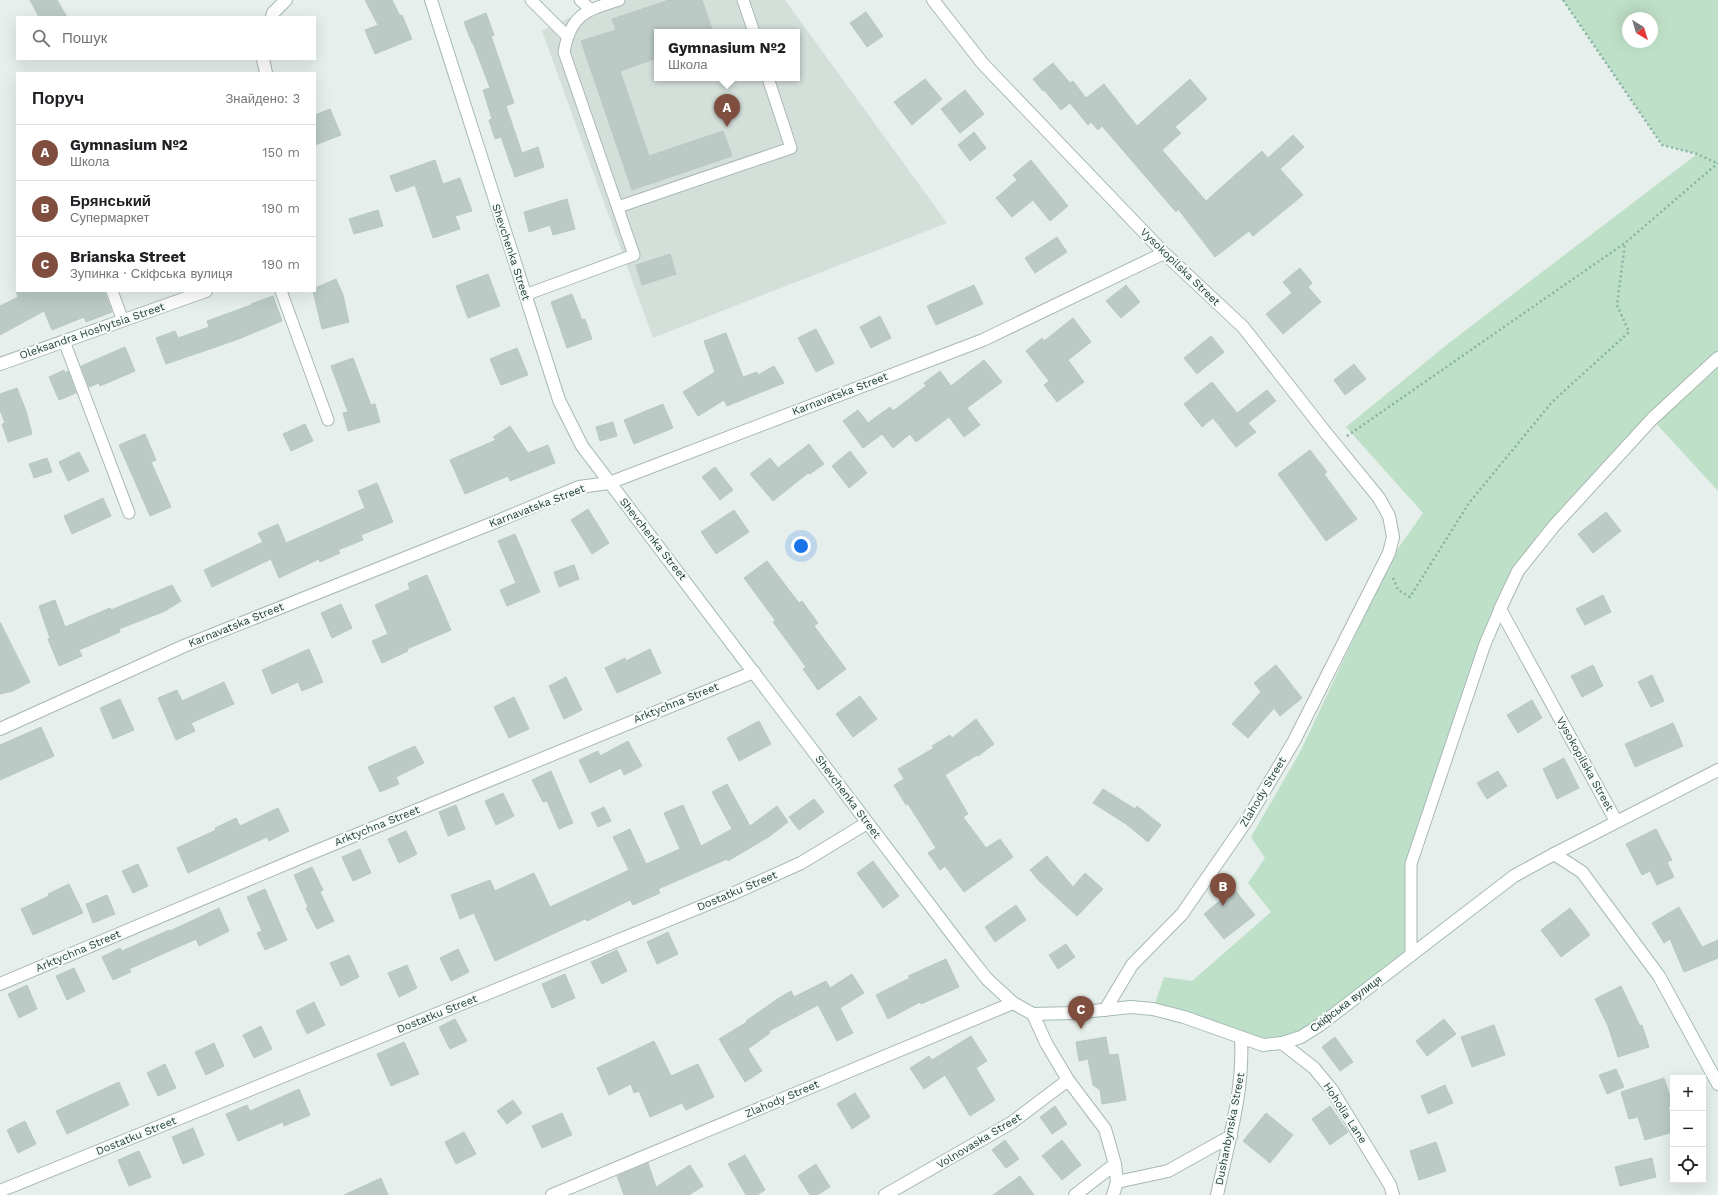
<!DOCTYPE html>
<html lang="uk">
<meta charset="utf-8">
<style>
body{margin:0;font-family:"Work Sans",sans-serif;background:#f2f2f2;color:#202124}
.controls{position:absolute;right:12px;bottom:12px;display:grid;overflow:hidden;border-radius:0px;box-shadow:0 4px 16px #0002}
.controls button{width:36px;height:36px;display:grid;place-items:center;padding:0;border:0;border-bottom:1px solid #e0e0e0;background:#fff;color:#202124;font:20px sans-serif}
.compass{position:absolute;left:1622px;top:12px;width:36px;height:36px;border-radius:50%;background:#fff;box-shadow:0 4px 16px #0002;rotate:142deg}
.you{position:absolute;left:801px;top:546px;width:14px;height:14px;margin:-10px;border:3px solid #fff;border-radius:50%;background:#1a73e8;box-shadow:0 0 0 6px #1a73e833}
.badge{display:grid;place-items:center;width:26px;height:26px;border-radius:50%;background:#7f4e3f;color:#fff;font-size:13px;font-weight:700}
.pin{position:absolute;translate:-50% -33px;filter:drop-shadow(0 1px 2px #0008)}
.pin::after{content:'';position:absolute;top:21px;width:14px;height:12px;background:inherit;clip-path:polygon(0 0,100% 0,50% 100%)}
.popup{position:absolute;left:654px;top:29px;width:146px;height:52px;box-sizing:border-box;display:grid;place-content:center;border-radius:0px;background:#fff;filter:drop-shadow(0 1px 3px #0005);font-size:13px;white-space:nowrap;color:#757577}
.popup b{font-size:15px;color:#202124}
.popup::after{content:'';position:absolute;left:50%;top:100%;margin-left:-8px;border:8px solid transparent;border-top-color:#fff}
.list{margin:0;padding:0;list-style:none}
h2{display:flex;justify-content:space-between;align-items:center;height:52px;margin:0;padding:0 16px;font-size:17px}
h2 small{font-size:13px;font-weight:400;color:#757577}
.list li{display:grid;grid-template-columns:26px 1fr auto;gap:12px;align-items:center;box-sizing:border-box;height:56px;padding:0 16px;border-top:1px solid #e0e0e0}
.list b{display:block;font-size:15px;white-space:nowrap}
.list p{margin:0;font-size:13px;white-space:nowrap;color:#757577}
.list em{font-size:13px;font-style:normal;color:#757577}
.icon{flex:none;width:22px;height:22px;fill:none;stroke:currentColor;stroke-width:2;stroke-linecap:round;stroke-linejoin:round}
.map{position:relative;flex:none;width:1718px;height:1195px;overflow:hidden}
.search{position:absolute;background:#fff;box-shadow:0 4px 16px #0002;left:16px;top:16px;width:300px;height:44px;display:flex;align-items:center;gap:10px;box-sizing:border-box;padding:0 14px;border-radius:0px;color:#757577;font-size:15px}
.panel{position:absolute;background:#fff;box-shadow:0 4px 16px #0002;left:16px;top:72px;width:300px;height:220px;border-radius:0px}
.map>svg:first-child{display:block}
</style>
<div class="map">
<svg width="1718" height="1195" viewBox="0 0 1718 1195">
<rect width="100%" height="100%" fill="#e6efeb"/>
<path fill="#d4dfda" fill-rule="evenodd" d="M 606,0 L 785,0 L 947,223 L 653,338 L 542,31 ZM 657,32 L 797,32 L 797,78 L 657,78 Z"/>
<path fill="#bfe0c8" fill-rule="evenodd" d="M 1563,0 L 1718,0 L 1718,491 L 1652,419 L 1554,526 L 1500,609 L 1411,864 L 1411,955 L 1320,1025 L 1263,1045 L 1153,1009 L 1164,977 L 1192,981 L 1271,912 L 1248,883 L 1265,858 L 1251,837 L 1300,752 L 1394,554 L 1423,513 L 1346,427 L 1449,343 L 1697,154 L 1662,145 ZM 1628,18 L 1652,18 L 1652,42 L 1628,42 Z"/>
<path fill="#bbcac4" stroke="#b8c9c2" d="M 30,0 L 57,0 L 67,17 L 39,17 Z
M 365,0 L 392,0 L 400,16 L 402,15 L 412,39 L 375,54 L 365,30 L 378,25 Z
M 669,0 L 702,0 L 713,32 L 657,32 L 657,58 L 620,71 L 649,156 L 723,131 L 732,156 L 632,190 L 581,41 L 616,30 L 612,19 Z
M 866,12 L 883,36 L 867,47 L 850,23 Z
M 486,13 L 494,35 L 491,36 L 514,103 L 506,106 L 522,153 L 538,147 L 544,167 L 515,177 L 501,137 L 495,139 L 489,120 L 492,119 L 483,90 L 490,88 L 473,43 L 472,43 L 464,22 Z
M 1053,63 L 1070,83 L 1073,81 L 1086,98 L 1104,84 L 1137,126 L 1190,79 L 1207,99 L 1175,127 L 1181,133 L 1162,150 L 1206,201 L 1262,151 L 1268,158 L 1293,135 L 1304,147 L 1280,169 L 1303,195 L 1253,236 L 1249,231 L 1215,257 L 1178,209 L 1176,212 L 1102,126 L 1098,130 L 1091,122 L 1088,125 L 1070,103 L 1061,110 L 1044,90 L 1043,91 L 1033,79 Z
M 925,79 L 942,99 L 912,125 L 894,102 Z
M 965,90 L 984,114 L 960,133 L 941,109 Z
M 330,109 L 341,135 L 315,145 L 315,115 Z
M 974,132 L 986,148 L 970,161 L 958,145 Z
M 435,160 L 443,184 L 460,178 L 472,211 L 455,216 L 460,229 L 433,238 L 415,185 L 396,192 L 390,176 Z
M 1031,160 L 1068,206 L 1050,221 L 1033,200 L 1012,217 L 996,198 L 1017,180 L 1013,175 Z
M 567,199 L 575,229 L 553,235 L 550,225 L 529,232 L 524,212 Z
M 378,210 L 383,226 L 354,234 L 349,219 Z
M 1057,237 L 1067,252 L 1035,273 L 1025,258 Z
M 670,254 L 676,274 L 642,285 L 636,265 Z
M 1300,268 L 1312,283 L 1308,287 L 1321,302 L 1283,334 L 1266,314 L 1292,293 L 1283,282 Z
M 488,274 L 500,306 L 468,318 L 456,286 Z
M 336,279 L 343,295 L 349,322 L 322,329 L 313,291 L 315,291 L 315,288 Z
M 974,285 L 983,304 L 936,325 L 927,306 Z
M 1126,285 L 1140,302 L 1121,318 L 1106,301 Z
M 16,291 L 104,291 L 112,312 L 86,322 L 84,317 L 52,330 L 44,311 L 0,335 L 0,306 L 18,297 Z
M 572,294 L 582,320 L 585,319 L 592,339 L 567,348 L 551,302 Z
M 273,296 L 282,321 L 236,340 L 166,364 L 156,338 L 175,331 L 178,338 L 209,327 L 207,321 L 251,305 L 251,304 Z
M 880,316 L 891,338 L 871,348 L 860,327 Z
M 1073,318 L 1091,342 L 1068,360 L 1084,382 L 1057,402 L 1044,385 L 1049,381 L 1026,351 L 1042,338 L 1044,341 Z
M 816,329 L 834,363 L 816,372 L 798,338 Z
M 726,333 L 743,377 L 757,372 L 758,375 L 774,366 L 784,383 L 727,406 L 724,400 L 698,416 L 683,392 L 715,372 L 704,341 Z
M 1211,336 L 1224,352 L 1197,374 L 1184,358 Z
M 125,347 L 135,371 L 100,386 L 99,383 L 89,387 L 81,366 Z
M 517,348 L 528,375 L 501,385 L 490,359 Z
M 353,358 L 371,405 L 375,404 L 380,422 L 348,431 L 343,413 L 348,412 L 331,366 Z
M 984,360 L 1002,382 L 967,408 L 980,425 L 964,437 L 949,417 L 916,442 L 910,434 L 893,448 L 882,434 L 863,448 L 843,421 L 858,410 L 868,423 L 890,407 L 893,411 L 926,386 L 924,383 L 940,371 L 951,386 Z
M 1354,364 L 1366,379 L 1345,395 L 1334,380 Z
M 64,370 L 65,373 L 68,371 L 76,393 L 59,400 L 49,377 Z
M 1212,382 L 1237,413 L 1267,390 L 1276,401 L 1248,423 L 1256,432 L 1236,447 L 1213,418 L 1202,427 L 1184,404 Z
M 17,388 L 26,411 L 32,434 L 8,442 L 2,424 L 5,423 L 0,410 L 0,394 Z
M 663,404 L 673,428 L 634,444 L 624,420 Z
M 613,422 L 617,436 L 600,441 L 596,427 Z
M 305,424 L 313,441 L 291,451 L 283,434 Z
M 510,426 L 528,453 L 548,445 L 555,463 L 510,481 L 508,476 L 465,494 L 450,460 L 496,440 L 493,437 Z
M 145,434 L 156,460 L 151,462 L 171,507 L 150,516 L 119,445 Z
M 809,444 L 824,464 L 810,474 L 808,473 L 773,501 L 750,474 L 770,458 L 778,468 Z
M 1310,450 L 1327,472 L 1324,474 L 1357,519 L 1326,541 L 1278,474 Z
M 850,451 L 867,473 L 849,488 L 832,466 Z
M 79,452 L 89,471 L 68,481 L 59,462 Z
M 47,458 L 52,472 L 34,478 L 29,464 Z
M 715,467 L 733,490 L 720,500 L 702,477 Z
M 377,483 L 393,522 L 361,535 L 363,540 L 338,550 L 340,553 L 320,562 L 319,559 L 279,578 L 271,559 L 212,587 L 204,570 L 263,542 L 258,533 L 278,524 L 286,543 L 365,508 L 358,491 Z
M 103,498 L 111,516 L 72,534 L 64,516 Z
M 588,509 L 609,543 L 592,554 L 571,520 Z
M 734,510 L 749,532 L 716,554 L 701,532 Z
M 1606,512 L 1621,531 L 1593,553 L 1578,534 Z
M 515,534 L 540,592 L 507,606 L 500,590 L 516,583 L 498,541 Z
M 767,561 L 799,603 L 802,601 L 818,623 L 814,626 L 846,669 L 818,690 L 803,669 L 806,667 L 773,622 L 775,620 L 744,578 Z
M 574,565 L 579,579 L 559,587 L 554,572 Z
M 427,575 L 451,630 L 407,649 L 408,651 L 382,663 L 372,641 L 388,634 L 375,605 L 410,589 L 408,583 Z
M 172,585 L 181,601 L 165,611 L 119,629 L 120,632 L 79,650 L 82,656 L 59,666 L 48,639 L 50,638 L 39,606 L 55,600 L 65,627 L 110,608 L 111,610 Z
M 1603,595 L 1611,612 L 1585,625 L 1576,609 Z
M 341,604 L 352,628 L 332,638 L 321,613 Z
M 0,622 L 30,682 L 13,691 L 0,694 Z
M 309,649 L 323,682 L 302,691 L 298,682 L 272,694 L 262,670 Z
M 650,649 L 661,673 L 617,693 L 605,668 L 625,658 L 626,661 Z
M 1276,665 L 1302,698 L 1280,716 L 1274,708 L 1248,738 L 1232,724 L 1261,692 L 1254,683 Z
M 1593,665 L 1603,686 L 1582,697 L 1571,676 Z
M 1652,675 L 1664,701 L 1651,707 L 1638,682 Z
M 566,677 L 582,710 L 564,719 L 549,686 Z
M 224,682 L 234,704 L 191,723 L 195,731 L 176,740 L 158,698 L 177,690 L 182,701 Z
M 860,696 L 877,719 L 853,737 L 836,714 Z
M 514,697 L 529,729 L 509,738 L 494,707 Z
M 120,699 L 134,730 L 113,739 L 100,708 Z
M 1532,700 L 1542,718 L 1518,733 L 1507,715 Z
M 976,719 L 994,744 L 978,756 L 977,755 L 945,775 L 968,814 L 963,817 L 986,848 L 1000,839 L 1013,857 L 964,892 L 945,866 L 940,870 L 928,853 L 936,848 L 908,804 L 906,805 L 894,785 L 904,779 L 898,769 L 934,748 L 932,746 L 950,735 L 952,738 Z
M 759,721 L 771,744 L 739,761 L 727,738 Z
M 1673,723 L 1683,746 L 1635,767 L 1625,744 Z
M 41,727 L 54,756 L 0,780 L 0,745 Z
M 628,741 L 642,766 L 624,775 L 621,768 L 590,783 L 579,760 L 598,751 L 600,756 Z
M 415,746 L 424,763 L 396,777 L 399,784 L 380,792 L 368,767 Z
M 1564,758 L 1579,788 L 1557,799 L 1543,769 Z
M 551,771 L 573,823 L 559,829 L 547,801 L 543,802 L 532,780 Z
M 1498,771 L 1507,786 L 1487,799 L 1477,783 Z
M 727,784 L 750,826 L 777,806 L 788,822 L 770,836 L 728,861 L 727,859 L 658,889 L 660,893 L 633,905 L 630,900 L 587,921 L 585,919 L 495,961 L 474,913 L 460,919 L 451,895 L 490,880 L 495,891 L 534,873 L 550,907 L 629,870 L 613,837 L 630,829 L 646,864 L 680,849 L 664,813 L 683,805 L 701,846 L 732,829 L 712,792 Z
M 1103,789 L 1135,809 L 1137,806 L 1161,825 L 1148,842 L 1126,824 L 1093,803 Z
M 503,793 L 514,816 L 496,825 L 485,801 Z
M 814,799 L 824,812 L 799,830 L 789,817 Z
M 456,805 L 465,829 L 448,836 L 439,812 Z
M 604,807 L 611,821 L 598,827 L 591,813 Z
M 278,808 L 289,831 L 269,841 L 267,837 L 188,873 L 177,848 L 216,830 L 215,828 L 236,818 L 240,826 Z
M 1656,829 L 1672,860 L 1667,862 L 1674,877 L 1657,885 L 1650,871 L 1642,875 L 1626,844 Z
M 406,831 L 417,854 L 399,863 L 388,839 Z
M 360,849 L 371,873 L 353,881 L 342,857 Z
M 1047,856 L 1073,887 L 1085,873 L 1103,889 L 1077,916 L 1039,881 L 1030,870 Z
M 873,861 L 899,896 L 883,908 L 857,873 Z
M 138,864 L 148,886 L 133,893 L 122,871 Z
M 312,867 L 323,890 L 320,892 L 334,921 L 317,929 L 306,908 L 308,907 L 294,875 Z
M 69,884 L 83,913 L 33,935 L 21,909 L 49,896 L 48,894 Z
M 265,889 L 287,940 L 265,950 L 257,933 L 262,931 L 247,897 Z
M 1234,889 L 1255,915 L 1224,939 L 1204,914 Z
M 107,895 L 115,914 L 93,923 L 86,904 Z
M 1016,905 L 1026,920 L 995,942 L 985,927 Z
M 1679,907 L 1702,947 L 1718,940 L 1718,958 L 1684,972 L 1670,939 L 1664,943 L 1652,923 Z
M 219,908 L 229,931 L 199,946 L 196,939 L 129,969 L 131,972 L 113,980 L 102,957 L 120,948 L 122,951 L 169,930 L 170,931 Z
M 1570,908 L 1590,935 L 1561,957 L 1541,930 Z
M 668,932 L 678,954 L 657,964 L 647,942 Z
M 1066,944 L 1075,957 L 1058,969 L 1049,955 Z
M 458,949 L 469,972 L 451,981 L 440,958 Z
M 617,950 L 627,971 L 602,984 L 591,962 Z
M 349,955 L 359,977 L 341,986 L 330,963 Z
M 946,959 L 959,987 L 921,1004 L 920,1002 L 888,1019 L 876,995 L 910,978 L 908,976 Z
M 407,965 L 417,988 L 399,997 L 388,973 Z
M 74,968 L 85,991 L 67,1000 L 56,976 Z
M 565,974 L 575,998 L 552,1008 L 542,984 Z
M 852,974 L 864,993 L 840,1008 L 853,1033 L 837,1041 L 818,1005 L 769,1031 L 770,1033 L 748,1049 L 762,1071 L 745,1082 L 719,1039 L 747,1022 L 746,1021 L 779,998 L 791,991 L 794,997 L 826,981 L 830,988 Z
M 27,985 L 37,1009 L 19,1018 L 8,994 Z
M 1621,986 L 1640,1026 L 1642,1025 L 1649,1047 L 1618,1057 L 1608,1026 L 1595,999 Z
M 314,1002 L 325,1025 L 307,1034 L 296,1011 Z
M 455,1019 L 467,1041 L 450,1049 L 439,1027 Z
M 1444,1019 L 1456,1034 L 1427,1056 L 1416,1041 Z
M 1494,1025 L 1505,1055 L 1472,1067 L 1461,1037 Z
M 261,1026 L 272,1049 L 254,1058 L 243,1035 Z
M 971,1036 L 987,1061 L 976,1068 L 995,1100 L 970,1116 L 945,1075 L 924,1089 L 910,1068 L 929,1056 L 932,1060 Z
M 1106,1037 L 1109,1055 L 1118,1054 L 1126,1100 L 1102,1104 L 1100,1090 L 1093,1085 L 1088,1059 L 1079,1061 L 1076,1042 Z
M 1335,1037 L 1353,1062 L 1340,1071 L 1322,1047 Z
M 654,1041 L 671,1076 L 698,1064 L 714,1097 L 686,1110 L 682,1103 L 650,1117 L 639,1091 L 634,1093 L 631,1084 L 609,1095 L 597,1068 Z
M 404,1042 L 419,1074 L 391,1086 L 377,1054 Z
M 214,1043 L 224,1066 L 206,1075 L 195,1052 Z
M 165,1064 L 176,1088 L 158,1096 L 147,1073 Z
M 1616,1069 L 1624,1087 L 1607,1094 L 1599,1075 Z
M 1664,1078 L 1673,1106 L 1668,1107 L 1673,1123 L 1673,1132 L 1645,1140 L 1638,1117 L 1629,1119 L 1621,1092 Z
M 119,1082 L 129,1105 L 67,1134 L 56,1111 Z
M 1445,1085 L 1453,1103 L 1428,1114 L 1421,1096 Z
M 299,1089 L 310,1115 L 284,1126 L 283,1122 L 238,1141 L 226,1114 L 247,1105 L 250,1111 Z
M 855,1093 L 870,1117 L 852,1129 L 837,1104 Z
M 513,1100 L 522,1113 L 507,1124 L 497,1111 Z
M 1055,1106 L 1067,1124 L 1052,1134 L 1040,1117 Z
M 1330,1106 L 1348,1132 L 1330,1145 L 1312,1119 Z
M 562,1113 L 572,1135 L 542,1148 L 532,1126 Z
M 1266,1113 L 1293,1135 L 1270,1163 L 1243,1141 Z
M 25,1121 L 36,1144 L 18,1153 L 7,1130 Z
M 193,1128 L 204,1155 L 183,1164 L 172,1137 Z
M 464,1132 L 476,1154 L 456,1164 L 445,1142 Z
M 1005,1140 L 1019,1159 L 1006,1168 L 992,1150 Z
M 1062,1140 L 1081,1165 L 1062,1180 L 1042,1156 Z
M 1436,1142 L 1446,1171 L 1419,1180 L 1410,1151 Z
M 139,1151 L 151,1177 L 129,1186 L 118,1160 Z
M 745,1155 L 765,1190 L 757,1195 L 746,1195 L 728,1164 Z
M 1652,1158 L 1656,1177 L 1620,1186 L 1615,1167 Z
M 648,1163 L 656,1187 L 690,1165 L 703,1186 L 689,1195 L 624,1195 L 617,1176 Z
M 816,1164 L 830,1187 L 817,1195 L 810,1195 L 798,1176 Z
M 1020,1176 L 1034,1195 L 993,1195 Z
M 381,1178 L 388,1195 L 344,1195 Z"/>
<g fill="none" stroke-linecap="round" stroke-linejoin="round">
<g stroke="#a8b8b2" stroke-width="13">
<path id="lane" d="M 531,0 L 567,36
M 580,0 L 590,9
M 743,0 L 754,32
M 618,207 L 791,148 L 768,78
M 112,291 L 123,321
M 281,291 L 328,420
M 525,295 L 634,255 L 564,52 C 571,14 585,11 619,0
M 64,341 L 129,513
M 1411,955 L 1411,864 L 1485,644 L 1500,609"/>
</g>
<g stroke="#a8b8b2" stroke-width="14">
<path id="street" d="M 933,0 L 983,64 L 1164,253 L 1243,327 L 1326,433 L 1379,498 L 1389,516 L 1393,537 L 1389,553 L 1294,741 L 1247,820 L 1182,914 L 1132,965 L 1105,1010
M 272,17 L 273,13 L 286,0
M 263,59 L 266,73
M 0,364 L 206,291
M 0,729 L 184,646 L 493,523 L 579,487 L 609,483 L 983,340 L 1164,253
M 1616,821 L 1500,609 L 1518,571 L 1554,526 L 1652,419 L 1718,358
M 1554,854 L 1718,770
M 0,984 L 302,857 L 754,672
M 1033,1014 L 1046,1043 L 1068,1080 L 1105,1129 L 1115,1164 L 1117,1182 L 1113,1195
M 1282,1043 L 1314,1068 L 1332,1090 L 1390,1185 L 1393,1195
M 1117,1182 L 1168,1171 L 1231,1136
M 0,1191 L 730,895 L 801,863 L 867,823
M 552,1195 L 1013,1003
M 885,1195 L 1011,1123 L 1068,1080
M 1075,1195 L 1115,1164
M 1217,1195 C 1228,1143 1244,1092 1241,1038"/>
</g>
<g stroke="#a4bbb3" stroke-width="14">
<path id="secondary" d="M 431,0 L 559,400 L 582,446 L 964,950 L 987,979 L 1013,1003 L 1033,1014 L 1073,1013 L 1131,1007 L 1153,1009 L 1184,1017 L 1263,1045 L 1282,1043 L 1301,1037 L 1320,1025 L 1514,876 L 1554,854 L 1582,872 L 1659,976 L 1718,1084"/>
</g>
<path stroke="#86b3a5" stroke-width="2.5" stroke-dasharray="2 3" stroke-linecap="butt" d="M 1563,0 L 1662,145 L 1697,154 L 1717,163
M 1347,436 L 1625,243 L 1718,163
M 1393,578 L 1398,590 L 1410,597 L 1469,503 L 1552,402 L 1629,332 L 1617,305 L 1625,243"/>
<use href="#lane" stroke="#fff" stroke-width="11"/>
<use href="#street" stroke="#fff" stroke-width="12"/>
<use href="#secondary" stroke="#fff" stroke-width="12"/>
</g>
<g text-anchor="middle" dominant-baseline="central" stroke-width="4" stroke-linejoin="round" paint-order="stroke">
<g font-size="11" fill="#24423a" stroke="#f7fbf9">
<text transform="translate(511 252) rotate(72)">Shevchenka Street</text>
<text transform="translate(1180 267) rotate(44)">Vysokopilska Street</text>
<text transform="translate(92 331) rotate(-19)">Oleksandra Hoshytsia Street</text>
<text transform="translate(840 394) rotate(-21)">Karnavatska Street</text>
<text transform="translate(537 506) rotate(-21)">Karnavatska Street</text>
<text transform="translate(653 539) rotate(52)">Shevchenka Street</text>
<text transform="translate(236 625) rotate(-22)">Karnavatska Street</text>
<text transform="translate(676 703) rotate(-22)">Arktychna Street</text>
<text transform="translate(1585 764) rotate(61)">Vysokopilska Street</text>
<text transform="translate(1263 792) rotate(-59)">Zlahody Street</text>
<text transform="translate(848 797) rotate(53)">Shevchenka Street</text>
<text transform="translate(377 826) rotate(-22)">Arktychna Street</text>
<text transform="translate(737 891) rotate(-23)">Dostatku Street</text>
<text transform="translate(78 951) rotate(-23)">Arktychna Street</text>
<text transform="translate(1346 1004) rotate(-37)">Скіфська вулиця</text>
<text transform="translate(437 1014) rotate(-22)">Dostatku Street</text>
<text transform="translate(782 1099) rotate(-23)">Zlahody Street</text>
<text transform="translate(1345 1113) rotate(57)">Hoholia Lane</text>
<text transform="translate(1230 1129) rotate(-79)">Dushanbynska Street</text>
<text transform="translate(136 1136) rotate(-22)">Dostatku Street</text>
<text transform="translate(979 1141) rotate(-31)">Volnovaska Street</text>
</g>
</g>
</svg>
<div class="controls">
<button>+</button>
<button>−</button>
<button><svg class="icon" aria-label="locate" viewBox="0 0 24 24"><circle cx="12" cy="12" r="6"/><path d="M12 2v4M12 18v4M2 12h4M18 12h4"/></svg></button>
</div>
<svg class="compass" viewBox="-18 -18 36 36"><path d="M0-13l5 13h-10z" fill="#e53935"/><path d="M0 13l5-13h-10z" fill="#757577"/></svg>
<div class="you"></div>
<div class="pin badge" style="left:727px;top:127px">A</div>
<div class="popup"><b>Gymnasium №2</b>Школа</div>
<div class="pin badge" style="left:1223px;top:906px">B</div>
<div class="pin badge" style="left:1081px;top:1029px">C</div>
<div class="search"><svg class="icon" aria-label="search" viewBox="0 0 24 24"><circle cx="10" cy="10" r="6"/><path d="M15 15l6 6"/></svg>Пошук</div>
<section class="panel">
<h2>Поруч<small>Знайдено: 3</small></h2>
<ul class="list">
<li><span class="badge">A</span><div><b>Gymnasium №2</b><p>Школа</p></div><em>150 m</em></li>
<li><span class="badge">B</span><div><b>Брянський</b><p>Супермаркет</p></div><em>190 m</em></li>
<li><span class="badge">C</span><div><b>Brianska Street</b><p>Зупинка · Скіфська вулиця</p></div><em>190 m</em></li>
</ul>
</section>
</div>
